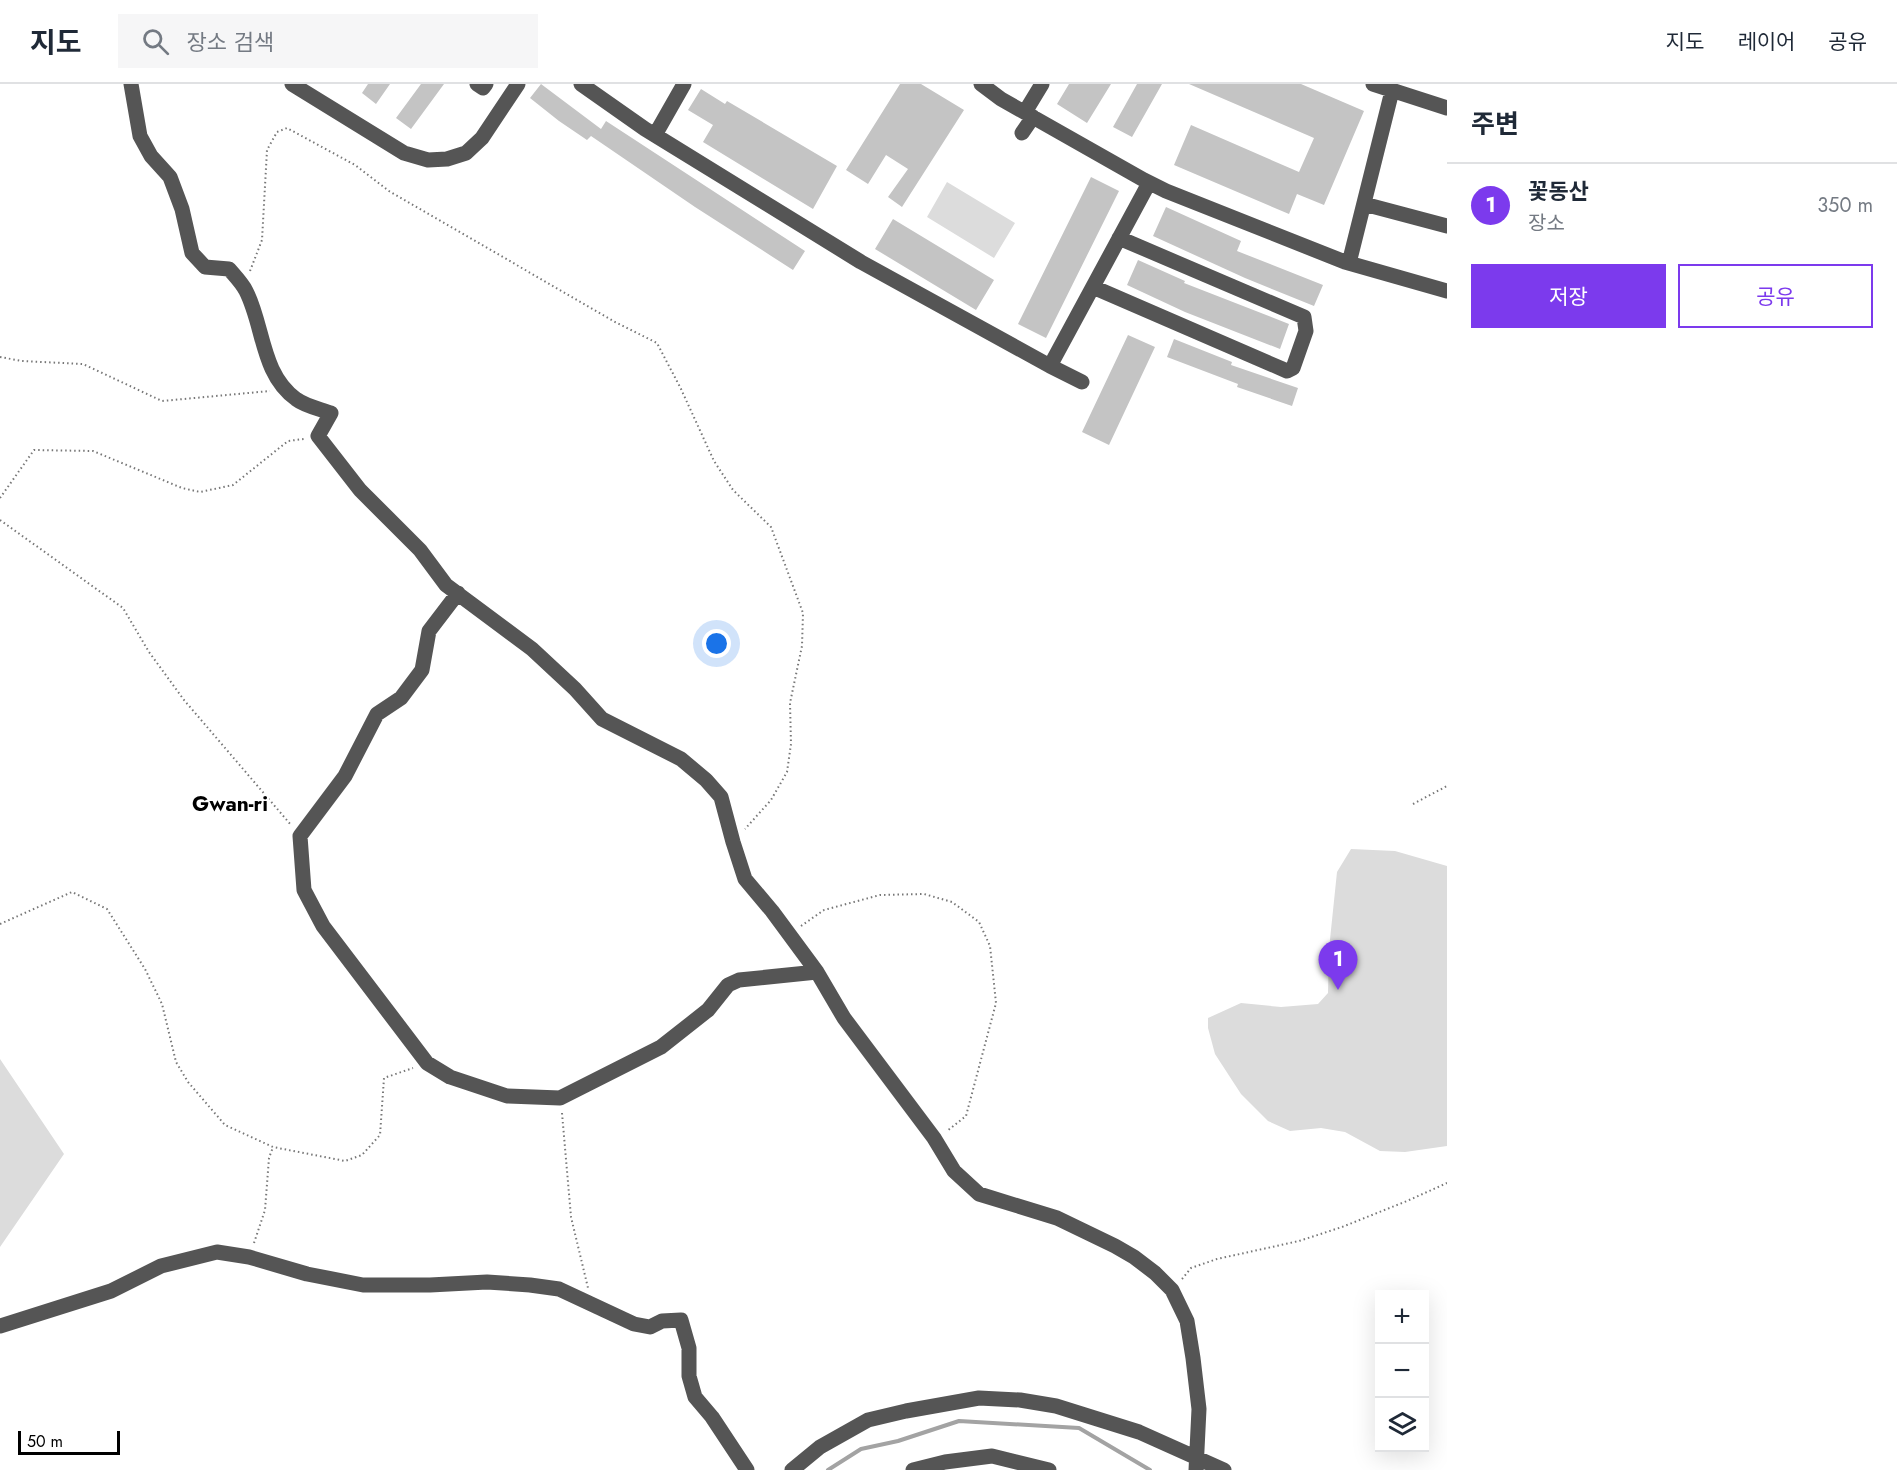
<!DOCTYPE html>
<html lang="ko">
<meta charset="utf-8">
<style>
body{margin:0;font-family:Jost,"Noto Sans KR",sans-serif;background:#f6f6f7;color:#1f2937}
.controls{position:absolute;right:18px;bottom:18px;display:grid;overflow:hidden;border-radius:0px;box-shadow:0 6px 24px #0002}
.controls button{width:54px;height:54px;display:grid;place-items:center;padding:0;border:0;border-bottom:2px solid #e0e1e3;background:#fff;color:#1f2937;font:30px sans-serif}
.scale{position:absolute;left:18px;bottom:15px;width:102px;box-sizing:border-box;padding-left:6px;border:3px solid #000;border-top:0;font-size:16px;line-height:21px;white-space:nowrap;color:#000;-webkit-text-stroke:4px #fff;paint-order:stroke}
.you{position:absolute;left:717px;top:560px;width:21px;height:21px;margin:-15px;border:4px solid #fff;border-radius:50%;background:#1a73e8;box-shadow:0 0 0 9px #1a73e833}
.badge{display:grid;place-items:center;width:39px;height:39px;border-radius:50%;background:#7c3aed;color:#fff;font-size:20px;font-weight:700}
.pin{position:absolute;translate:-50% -50px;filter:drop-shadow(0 2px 3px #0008)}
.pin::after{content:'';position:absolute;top:32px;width:21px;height:18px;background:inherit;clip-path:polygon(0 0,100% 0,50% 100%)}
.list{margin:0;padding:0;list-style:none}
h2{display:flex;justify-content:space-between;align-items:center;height:78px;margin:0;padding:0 24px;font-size:26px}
h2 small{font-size:20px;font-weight:400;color:#747a83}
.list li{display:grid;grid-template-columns:39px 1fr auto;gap:18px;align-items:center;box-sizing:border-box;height:84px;padding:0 24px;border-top:2px solid #e0e1e3}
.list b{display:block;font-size:22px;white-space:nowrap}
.list p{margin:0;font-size:20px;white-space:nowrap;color:#747a83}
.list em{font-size:20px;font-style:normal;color:#747a83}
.actions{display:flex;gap:12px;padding:18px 24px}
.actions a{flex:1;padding:14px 0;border:2px solid #7c3aed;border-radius:0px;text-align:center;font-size:21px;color:#7c3aed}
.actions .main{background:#7c3aed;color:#fff}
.icon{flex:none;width:33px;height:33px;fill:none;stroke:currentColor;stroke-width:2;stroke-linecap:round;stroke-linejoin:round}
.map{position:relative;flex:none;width:1447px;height:1386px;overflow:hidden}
header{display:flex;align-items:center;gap:36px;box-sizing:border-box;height:84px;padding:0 30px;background:#fff;border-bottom:2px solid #e0e1e3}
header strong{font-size:28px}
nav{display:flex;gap:33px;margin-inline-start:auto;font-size:21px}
.search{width:420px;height:54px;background:#f6f6f7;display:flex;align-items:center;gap:15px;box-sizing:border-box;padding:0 21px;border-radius:0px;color:#747a83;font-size:22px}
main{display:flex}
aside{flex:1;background:#fff}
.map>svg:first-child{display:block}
</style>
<header>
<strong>지도</strong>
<div class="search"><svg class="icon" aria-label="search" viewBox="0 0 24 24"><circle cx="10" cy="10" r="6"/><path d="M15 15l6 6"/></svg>장소 검색</div>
<nav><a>지도</a><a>레이어</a><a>공유</a></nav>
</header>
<main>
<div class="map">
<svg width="1447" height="1386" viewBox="0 0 1447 1386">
<rect width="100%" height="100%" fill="#fff"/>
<path fill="#dcdcdc" d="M 947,98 L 1015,139 L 994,174 L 927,133 Z
M 1351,765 L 1395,767 L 1447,782 L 1447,1062 L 1405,1068 L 1380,1067 L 1345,1048 L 1321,1044 L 1290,1047 L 1268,1037 L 1241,1010 L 1215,970 L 1208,944 L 1208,934 L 1241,919 L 1281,923 L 1318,920 L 1328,909 L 1329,865 L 1337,788 Z
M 0,975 L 64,1070 L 0,1163 Z"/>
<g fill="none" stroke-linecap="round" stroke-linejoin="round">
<path stroke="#a3a3a3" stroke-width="4" d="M 828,1386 L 861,1365 L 898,1357 L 959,1337 L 1079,1344 L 1150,1386"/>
</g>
<path fill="#c4c4c4" d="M 368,0 L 390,0 L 376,20 L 362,9 Z
M 421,0 L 444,0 L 411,45 L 396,34 Z
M 541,0 L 601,45 L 606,37 L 805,167 L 793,186 L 695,123 L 591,52 L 587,56 L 559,37 L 530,14 Z
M 900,0 L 921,0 L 964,26 L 902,123 L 888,113 L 908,85 L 886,71 L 868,100 L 846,86 Z
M 1069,0 L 1111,0 L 1087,39 L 1057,20 Z
M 1137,0 L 1162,0 L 1132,53 L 1113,43 Z
M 1189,0 L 1301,0 L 1364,27 L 1324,121 L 1297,110 L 1289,130 L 1174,81 L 1191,41 L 1299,88 L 1314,54 Z
M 701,5 L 725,20 L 727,17 L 837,82 L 813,125 L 703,58 L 713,41 L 688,26 Z
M 1091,93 L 1119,107 L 1046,254 L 1018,240 Z
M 1166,123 L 1241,157 L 1237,167 L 1323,201 L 1314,222 L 1245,194 L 1153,152 Z
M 893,135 L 994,196 L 976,226 L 875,165 Z
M 1138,176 L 1185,197 L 1184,199 L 1289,240 L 1280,265 L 1185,228 L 1127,201 Z
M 1128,251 L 1155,263 L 1109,361 L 1082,348 Z
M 1174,255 L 1232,278 L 1231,281 L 1298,304 L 1292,322 L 1237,303 L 1238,300 L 1167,273 Z"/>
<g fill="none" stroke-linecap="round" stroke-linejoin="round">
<path stroke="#777" stroke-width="2" stroke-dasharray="1.5 3" stroke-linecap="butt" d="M 250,187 L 262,156 L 267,66 L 277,48 L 287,44 L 355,81 L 389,107 L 615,238 L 657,259 L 681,305 L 714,377 L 733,406 L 771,443 L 803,529 L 802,562 L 790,619 L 791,660 L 787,688 L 771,716 L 745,745
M 0,273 L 22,277 L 83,280 L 162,317 L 270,307
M 0,414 L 34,366 L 93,367 L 182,404 L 200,408 L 233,401 L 288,357 L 304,355
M 0,436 L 123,524 L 149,568 L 184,616 L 291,741
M 1413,720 L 1447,702
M 0,840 L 72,808 L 107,825 L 145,885 L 162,920 L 176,978 L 188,998 L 225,1041 L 273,1063 L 345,1077 L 362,1071 L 380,1051 L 384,994 L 413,984
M 801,842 L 824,826 L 880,811 L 924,810 L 952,818 L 979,838 L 990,862 L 996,919 L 966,1032 L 947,1047
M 562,1029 L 571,1133 L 588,1204
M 254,1159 L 265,1126 L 269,1074 L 273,1063
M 1182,1195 L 1191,1184 L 1217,1175 L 1299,1157 L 1342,1143 L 1407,1117 L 1447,1099"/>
<path stroke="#555" stroke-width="15" d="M 131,0 L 140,52 L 151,72 L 170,93 L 182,125 L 192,169 L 205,183 L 229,185 C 235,192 242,199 246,207 C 264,242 261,290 296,315 C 305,322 320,325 331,329 L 318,352 L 360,406 L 420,466 L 446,501 L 532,565 L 575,605 L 602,635 L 681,675 L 706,696 L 721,713 L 733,758 L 745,795 L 772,827 L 817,888 L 844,934 L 934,1054 L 954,1087 L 979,1110 L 1057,1134 L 1115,1162 L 1134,1173 L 1155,1189 L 1172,1206 L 1187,1237 L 1193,1274 L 1199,1325 L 1196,1386
M 292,0 L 404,69 L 428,76 L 447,75 L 466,69 L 482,54 L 518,0
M 477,0 L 483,4 L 486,0
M 581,0 L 645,45 L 861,178 L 1050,282 L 1149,99
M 981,0 L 1001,15 L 1144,96 L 1166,107 L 1345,178 L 1447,207
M 1373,0 L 1447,24
M 1025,28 L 1042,0
M 1022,49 L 1033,33
M 655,51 L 684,0
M 1364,120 L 1447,142
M 1349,179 L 1392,7
M 1093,203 L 1287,287 L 1293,284 L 1306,247 L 1304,233 L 1119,154
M 1050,282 L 1082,298
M 458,509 L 429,547 L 422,586 L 401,614 L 377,630 L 345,692 L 300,752 L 304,806 L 323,842 L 427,979 L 450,993 L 507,1012 L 560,1014 L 661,963 L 708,926 L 728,901 L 739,896 L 817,888
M 0,1242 L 111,1207 L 161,1182 L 217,1168 L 249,1173 L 307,1190 L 363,1201 L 430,1201 L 487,1198 L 530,1201 L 559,1205 L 634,1240 L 650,1243 L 662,1237 L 681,1236 L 689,1264 L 689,1292 L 695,1313 L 712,1333 L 747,1386
M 792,1386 L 820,1363 L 868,1336 L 906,1327 L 979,1314 L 1020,1316 L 1056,1322 L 1139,1348 L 1224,1386
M 913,1386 L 945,1378 L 992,1372 L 1049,1386"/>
</g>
<g text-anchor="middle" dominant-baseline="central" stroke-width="5" stroke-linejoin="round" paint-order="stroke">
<g font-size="21" font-weight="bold" fill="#000" stroke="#fff">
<text x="230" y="720">Gwan-ri</text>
</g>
</g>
</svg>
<div class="controls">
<button>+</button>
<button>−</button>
<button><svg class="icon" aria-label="layers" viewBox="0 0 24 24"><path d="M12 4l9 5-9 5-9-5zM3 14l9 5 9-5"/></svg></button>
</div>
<div class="scale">50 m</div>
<div class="you"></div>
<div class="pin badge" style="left:1338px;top:906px">1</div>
</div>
<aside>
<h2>주변<small></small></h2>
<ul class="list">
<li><span class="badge">1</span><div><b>꽃동산</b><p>장소</p></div><em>350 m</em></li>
</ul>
<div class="actions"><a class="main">저장</a><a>공유</a></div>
</aside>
</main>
